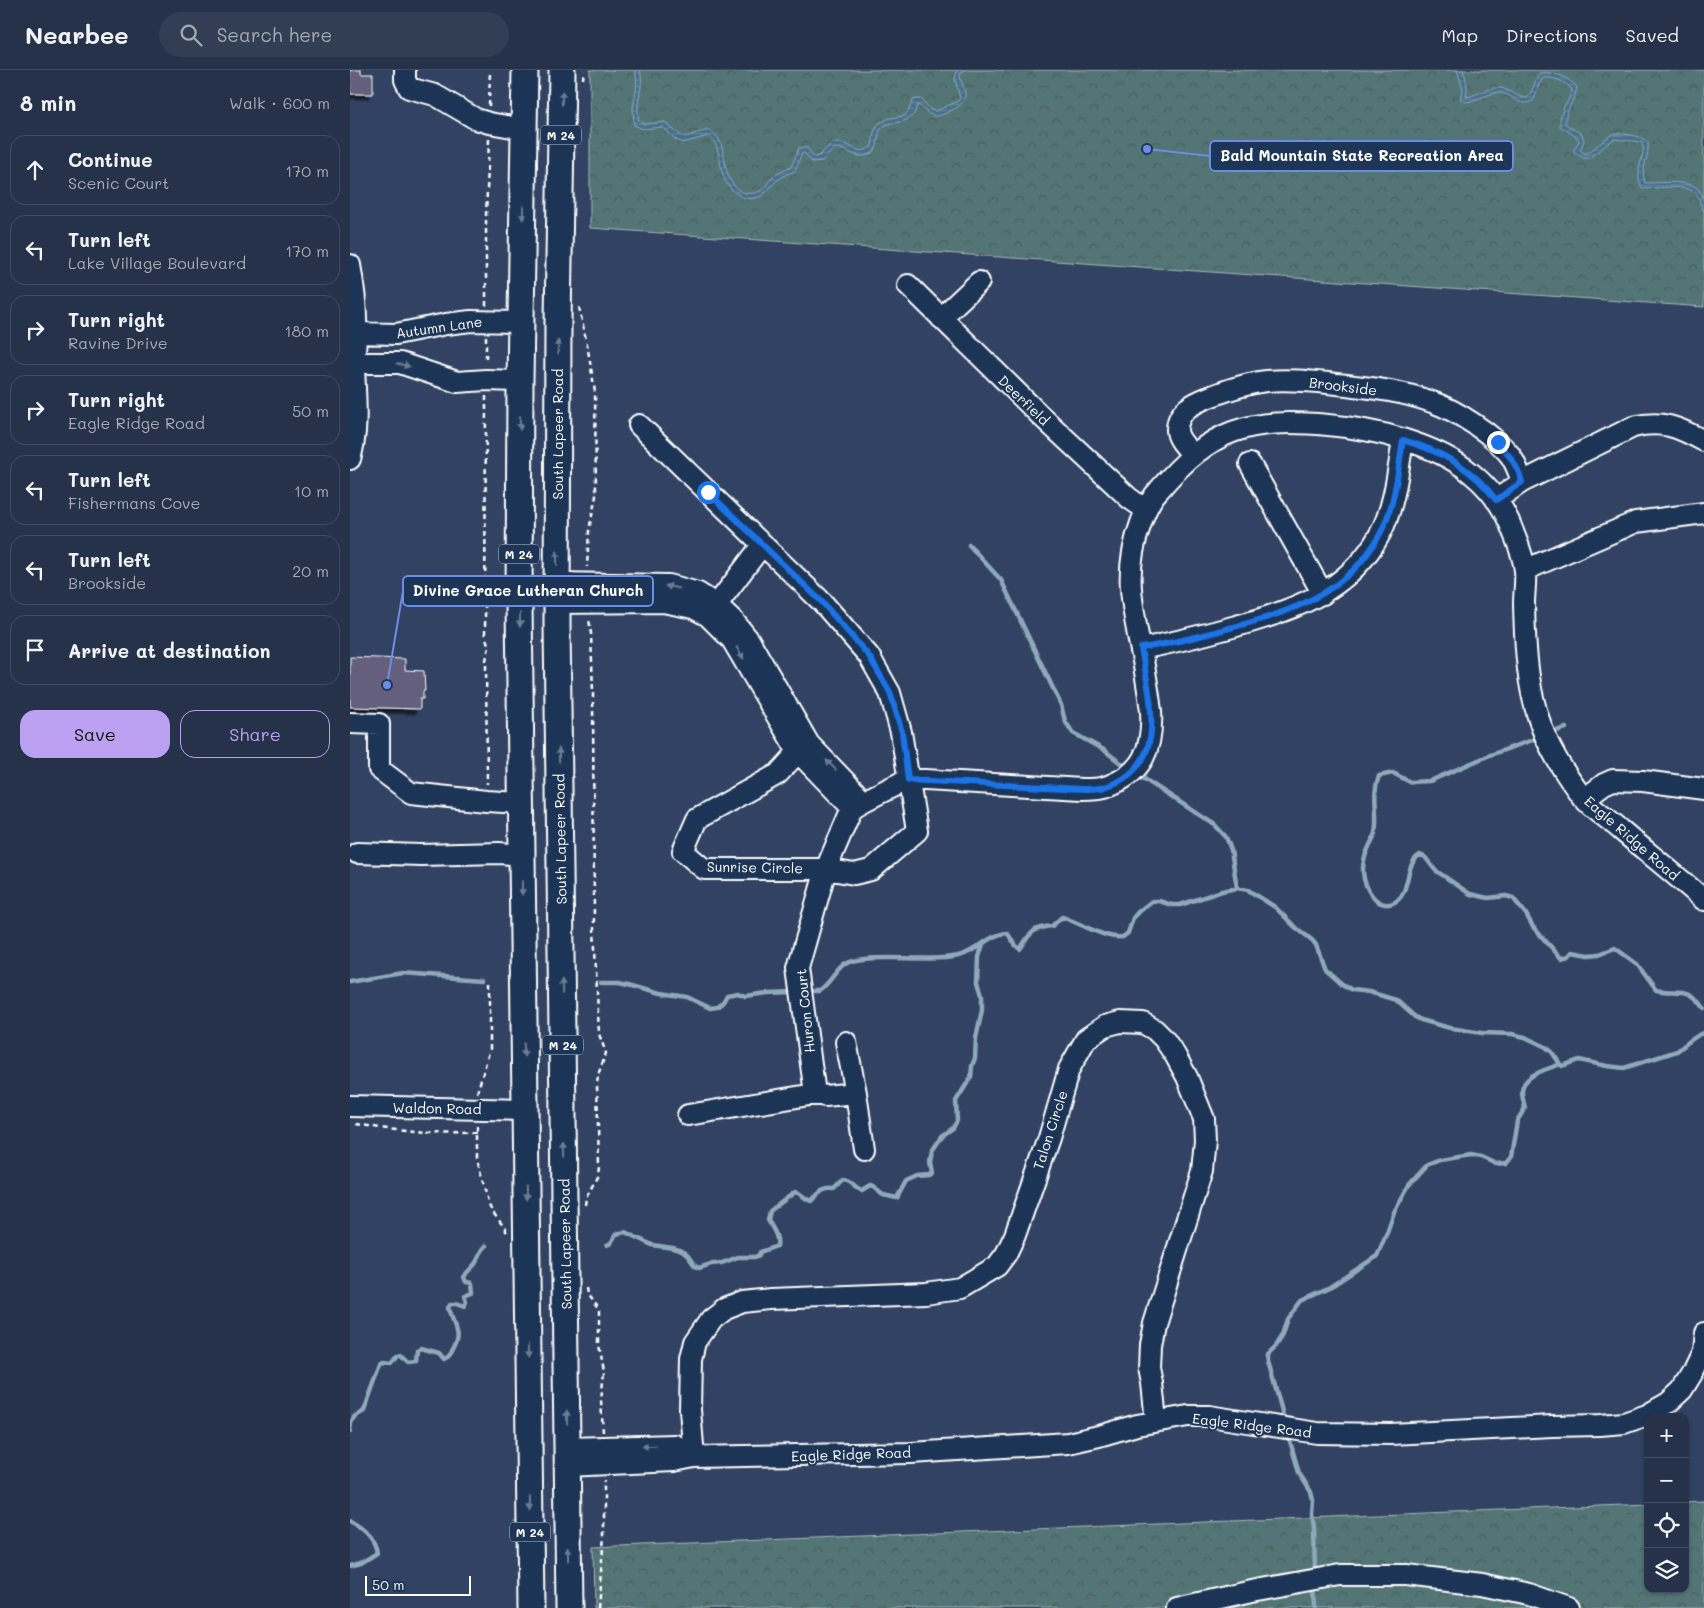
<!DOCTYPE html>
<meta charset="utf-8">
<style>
body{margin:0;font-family:Mali,sans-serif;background:#323e54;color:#f1f3f6}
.controls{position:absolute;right:15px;bottom:15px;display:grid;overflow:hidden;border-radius:10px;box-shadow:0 1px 4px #0004}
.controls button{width:45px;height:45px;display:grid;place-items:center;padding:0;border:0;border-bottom:1px solid #424d62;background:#26324a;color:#f1f3f6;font:25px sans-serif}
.scale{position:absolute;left:15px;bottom:12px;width:106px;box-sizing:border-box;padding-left:5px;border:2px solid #fff;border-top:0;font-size:14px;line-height:18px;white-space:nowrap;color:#fff;-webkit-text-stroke:4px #1d3557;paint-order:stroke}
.stop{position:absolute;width:15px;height:15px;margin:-11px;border:4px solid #1a73e8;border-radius:50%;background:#fff}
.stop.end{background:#1a73e8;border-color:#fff;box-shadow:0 1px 5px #0008}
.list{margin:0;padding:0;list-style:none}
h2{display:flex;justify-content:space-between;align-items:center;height:65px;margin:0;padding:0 20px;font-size:21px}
h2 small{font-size:16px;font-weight:400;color:#a4aab5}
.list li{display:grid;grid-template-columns:32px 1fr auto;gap:15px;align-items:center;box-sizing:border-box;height:70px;margin:0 10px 10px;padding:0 10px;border:1px solid #424d62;border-radius:15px}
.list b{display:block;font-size:19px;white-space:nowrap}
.list p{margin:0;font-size:16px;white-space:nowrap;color:#a4aab5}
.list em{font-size:16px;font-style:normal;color:#a4aab5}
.actions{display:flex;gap:10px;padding:15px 20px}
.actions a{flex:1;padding:11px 0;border:1px solid #bca0f2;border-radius:15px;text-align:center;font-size:18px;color:#bca0f2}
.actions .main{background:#bca0f2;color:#111}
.icon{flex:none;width:28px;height:28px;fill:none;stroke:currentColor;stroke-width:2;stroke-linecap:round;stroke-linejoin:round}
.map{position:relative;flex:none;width:1354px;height:1538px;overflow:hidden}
header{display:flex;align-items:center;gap:30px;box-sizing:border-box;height:70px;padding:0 25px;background:#26324a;border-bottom:1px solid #424d62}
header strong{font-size:24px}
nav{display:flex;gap:28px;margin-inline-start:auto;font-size:18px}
.search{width:350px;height:45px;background:#323e54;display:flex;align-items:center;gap:12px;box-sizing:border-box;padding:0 18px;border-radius:28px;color:#a4aab5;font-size:19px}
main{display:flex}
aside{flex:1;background:#26324a}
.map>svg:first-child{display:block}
</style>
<header>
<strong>Nearbee</strong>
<div class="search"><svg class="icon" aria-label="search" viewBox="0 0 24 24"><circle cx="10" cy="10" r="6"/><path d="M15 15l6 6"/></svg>Search here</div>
<nav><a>Map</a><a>Directions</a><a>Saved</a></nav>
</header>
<main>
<aside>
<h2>8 min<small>Walk · 600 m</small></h2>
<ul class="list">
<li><svg class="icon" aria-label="ahead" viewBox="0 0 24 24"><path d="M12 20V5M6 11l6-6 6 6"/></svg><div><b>Continue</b><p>Scenic Court</p></div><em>170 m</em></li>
<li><svg class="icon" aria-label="left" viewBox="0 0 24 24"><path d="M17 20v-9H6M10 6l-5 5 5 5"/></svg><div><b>Turn left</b><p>Lake Village Boulevard</p></div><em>170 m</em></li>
<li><svg class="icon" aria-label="right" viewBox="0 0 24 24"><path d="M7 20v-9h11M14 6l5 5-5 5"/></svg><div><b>Turn right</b><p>Ravine Drive</p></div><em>180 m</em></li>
<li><svg class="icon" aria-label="right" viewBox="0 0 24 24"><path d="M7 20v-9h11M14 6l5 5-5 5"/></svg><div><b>Turn right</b><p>Eagle Ridge Road</p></div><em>50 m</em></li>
<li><svg class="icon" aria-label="left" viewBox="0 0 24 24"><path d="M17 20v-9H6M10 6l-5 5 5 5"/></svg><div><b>Turn left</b><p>Fishermans Cove</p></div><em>10 m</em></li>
<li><svg class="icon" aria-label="left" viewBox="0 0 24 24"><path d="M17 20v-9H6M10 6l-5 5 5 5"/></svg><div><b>Turn left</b><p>Brookside</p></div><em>20 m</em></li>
<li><svg class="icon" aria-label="arrive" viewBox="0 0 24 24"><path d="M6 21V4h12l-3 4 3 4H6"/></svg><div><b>Arrive at destination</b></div></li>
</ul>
<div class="actions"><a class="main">Save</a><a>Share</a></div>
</aside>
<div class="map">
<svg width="1354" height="1538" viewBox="0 0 1354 1538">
<defs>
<pattern id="forest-crowns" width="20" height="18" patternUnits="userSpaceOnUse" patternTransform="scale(1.25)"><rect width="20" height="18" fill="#537575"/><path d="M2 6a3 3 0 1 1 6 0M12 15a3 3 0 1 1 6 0" fill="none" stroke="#4f5c5c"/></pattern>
<pattern id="water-rules" width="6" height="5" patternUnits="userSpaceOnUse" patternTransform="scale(1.25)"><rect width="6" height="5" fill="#456f8c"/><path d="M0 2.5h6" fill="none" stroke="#61859d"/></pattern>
<filter id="shadow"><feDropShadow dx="-4.5" dy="4.5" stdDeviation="1" flood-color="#0009"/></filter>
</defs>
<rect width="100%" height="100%" fill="#324262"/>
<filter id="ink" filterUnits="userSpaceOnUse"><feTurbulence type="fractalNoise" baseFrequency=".02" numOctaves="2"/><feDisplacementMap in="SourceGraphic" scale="10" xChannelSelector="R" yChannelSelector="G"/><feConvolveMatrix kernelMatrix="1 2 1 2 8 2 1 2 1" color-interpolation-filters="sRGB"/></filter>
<g filter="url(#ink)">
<path fill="url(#forest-crowns)" stroke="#a9baba" d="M 240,0 L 1354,0 L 1354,237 L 240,158 Z
M 1354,1431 L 1354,1538 L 244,1538 L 243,1477 L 1298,1434 L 1298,1519 L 1335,1519 L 1335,1432 Z"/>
<path fill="url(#water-rules)" stroke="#8fa9ba" d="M 285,0 L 290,0 C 294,14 288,25 288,38 C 288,43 288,47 289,51 L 294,54 L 315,52 C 339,74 330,66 359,60 C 365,64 369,67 371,74 C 377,91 373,108 389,120 C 395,124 401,124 408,122 C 415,119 418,111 424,106 C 429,102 436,100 441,97 L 449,78 L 457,78 L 464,87 L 469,86 L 482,73 C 485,73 488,73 491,73 C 504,75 508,87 522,76 L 524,62 L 529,53 L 540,48 L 554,46 L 558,42 L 564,29 L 571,29 L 581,40 L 586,41 L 608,31 L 610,28 L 605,9 L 607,0 L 615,0 L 610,4 C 610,12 616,19 615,27 C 615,36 591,47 583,46 C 577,44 573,37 568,35 C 566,38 565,43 563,45 C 555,56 539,49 531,59 C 525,68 532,80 518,85 C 507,90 496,78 485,78 L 472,91 L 462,92 L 454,83 L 452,83 L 445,101 C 439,103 432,106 428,110 C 421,114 418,123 411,126 C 404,129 396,130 389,125 C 362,110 377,78 358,66 L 333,73 L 326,70 L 313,57 L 293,59 L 284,55 L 283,38 L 287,15 Z
M 1107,0 L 1113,0 C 1117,10 1118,18 1116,27 C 1128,25 1140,16 1151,18 C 1161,20 1168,28 1177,28 C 1183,22 1184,11 1190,3 C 1204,1 1217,7 1227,17 C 1225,31 1215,40 1215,54 L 1232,64 L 1234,71 L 1230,80 L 1234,83 L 1238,83 L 1262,64 C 1272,63 1290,65 1298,72 C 1300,86 1290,99 1295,113 C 1308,113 1342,109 1350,121 C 1354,127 1354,134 1354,141 C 1350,136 1350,127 1345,123 C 1337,114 1304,118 1293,119 C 1281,102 1299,82 1291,72 L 1264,69 L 1239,88 L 1233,88 L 1223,81 L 1229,71 L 1228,68 L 1210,56 C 1209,36 1220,34 1222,19 C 1215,12 1202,6 1193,8 L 1189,14 L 1184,30 C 1170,39 1164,25 1151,23 C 1139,22 1127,31 1115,32 L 1110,29 L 1113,19 Z"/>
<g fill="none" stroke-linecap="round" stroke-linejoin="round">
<path stroke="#8fa9ba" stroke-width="4.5" d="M 619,475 L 651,510 L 711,635 L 715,651 L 723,663 L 754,680 L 777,698
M 1200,663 L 1216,658
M 1191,667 L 1140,685 L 1080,711 L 1060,712 L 1043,703 L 1029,706 C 1021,724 1029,744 1025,763 C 1024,768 1021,772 1019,777 C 1010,794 1011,812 1023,827 C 1028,833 1036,836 1043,833 C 1062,825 1053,795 1070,785 L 1075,787 L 1085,800 L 1120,824 L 1138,828 L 1156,826 L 1163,828 L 1176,844 L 1183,857 L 1211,888 L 1219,886 L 1222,882 L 1239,885 L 1249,884 L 1265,878 L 1287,894 L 1306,920 C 1327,925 1338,914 1354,938
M 788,705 L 865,755 L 876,767 L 881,780 L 887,818
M 0,912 L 53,903 L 134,909
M 251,912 L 270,912 L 279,914 L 311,923 L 337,927 L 360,938 L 367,937 L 373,932 L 377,925 L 388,923 L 395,926 L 418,923 L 445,922
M 455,921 L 470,921 C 480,914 485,902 494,895 C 512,881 585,894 612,885 C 628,880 640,864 657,863 C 662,868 663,875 670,879 L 678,867 L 685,860 L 695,857 L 702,856 L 712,847 C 731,853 754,869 773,867 L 778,863 L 783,848 L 789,841 L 802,831 L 809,831 L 822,835 L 830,835 L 872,821 L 887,818 L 898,820 L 925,837 L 945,857 L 962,870 L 966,875 L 975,899 L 992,914 L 1002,920 L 1019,922 L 1046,930 L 1065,947 L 1071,950 L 1100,958 L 1132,963 L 1162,964 L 1175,967 L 1196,977 L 1202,982 L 1210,994
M 257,1175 L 261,1173 L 266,1164 L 275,1162 L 302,1175 L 323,1178 L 332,1181 L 338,1186 L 345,1196 L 349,1198 L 361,1194 L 372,1193 L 388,1187 L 405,1187 L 409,1185 L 410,1182 L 427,1176 C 429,1166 422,1158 418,1150 L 420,1141 L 445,1122 C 452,1123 454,1129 461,1131 C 469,1124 473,1117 484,1119 L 493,1110 C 502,1111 504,1119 512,1121 L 520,1116 L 523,1117 L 533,1125 L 547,1128 L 556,1111 L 567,1106 L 579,1105 L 582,1103 L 580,1092 L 582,1081 L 592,1066 L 603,1058 L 607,1051 L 606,1031 L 621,1007 L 622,996 L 625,988 L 626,968 L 632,940 L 632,925 L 628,912 L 629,887 L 633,874
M 935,1352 L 918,1291 L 918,1284 L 926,1276 L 933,1265 L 938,1249 L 952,1230 L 980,1217 L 1027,1186 L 1037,1162 L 1044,1142 L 1059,1115 L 1077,1095 L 1090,1090 L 1121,1085 L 1131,1087 L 1146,1094 L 1156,1093 L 1161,1087 L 1167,1051 L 1175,1038 C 1174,1033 1172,1027 1172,1022 C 1172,1004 1197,1000 1210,994 L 1212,996 L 1229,990 L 1257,996 L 1274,998 L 1327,981 L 1341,970 L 1350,964 L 1354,963
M 0,1361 L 1,1353 L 4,1347 L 14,1341 L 31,1294 L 34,1292 L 42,1293 L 48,1285 L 51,1285 L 58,1292 L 66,1291 L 67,1280 L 71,1278 L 89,1283 L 94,1289 C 99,1287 100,1285 102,1280 C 114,1260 104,1256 100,1237 L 102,1233 L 107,1233 L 115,1236 L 117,1232 L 115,1226 L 123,1223 L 122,1213 L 116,1212 L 114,1207 C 117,1201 121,1199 125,1194 C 129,1188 131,1180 136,1176
M 938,1364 L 949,1403 L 961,1422 L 963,1430 L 962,1444 L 964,1457 L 965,1505
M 0,1451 C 13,1458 25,1468 27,1483 L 11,1493 L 0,1496
M 965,1516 L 966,1538"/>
</g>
<path fill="#635f7b" stroke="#fff" filter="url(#shadow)" d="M 0,0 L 11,0 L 11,4 L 23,4 L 23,24 L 0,24 Z
M 0,587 L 55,589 L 55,600 L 74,601 L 75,621 L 73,621 L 73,629 L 70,629 L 70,639 L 0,637 Z"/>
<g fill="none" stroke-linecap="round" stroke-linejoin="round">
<g stroke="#fff" stroke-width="24">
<path id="minor" d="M 55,0 L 55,10 L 59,18 L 85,25 L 126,49 L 139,53 L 174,59
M 0,195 C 4,217 7,243 6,265 C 6,275 4,286 4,296 C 5,327 9,358 0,389
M 558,215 L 690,345 L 779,428 L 796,440
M 591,248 L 629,212
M 6,263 L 46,264 L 96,254 L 121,251 L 171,252
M 4,293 L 50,293 L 107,312 L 136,310 L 170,311
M 289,355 L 472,532 L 519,586 L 540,623 L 551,662 L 567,761 L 521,800 L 504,804 L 476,799 L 354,799 L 333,781 L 347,749 L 428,704 L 448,682 L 459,674
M 843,385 C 837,378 827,369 827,360 C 827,340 844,333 859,327 C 877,320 898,313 917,311 C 938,309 958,311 978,313 C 1013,317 1049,320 1082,332 C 1106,340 1144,365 1160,385 C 1166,394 1169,402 1172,412
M 900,394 L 973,524
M 1146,430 L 1172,412 L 1283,357 C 1312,350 1328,357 1354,371
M 1175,500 L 1286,452 L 1354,443
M 207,513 L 319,515 L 348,523 L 367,535 L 383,550 L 399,570 L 459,674 L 514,731
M 207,533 L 313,532 L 343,538 L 358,546 L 382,570 L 448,682 L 502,738
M 359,545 L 413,474
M 791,579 C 821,573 850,566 879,558 C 940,542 1000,522 1031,462 C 1045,434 1048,401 1053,370
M 0,653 L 29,654 L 29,699 L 61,723 L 136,731 L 172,733
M 1234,729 L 1254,714 L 1263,710 L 1293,711 L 1354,719
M 502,738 L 514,731 L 558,709 L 732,719 C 739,719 748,719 755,717 C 793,704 803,679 801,641 C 798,619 795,598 790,576 C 781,530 774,499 791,453 C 795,441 800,429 809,420 C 862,358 898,348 978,355 C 1023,359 1085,373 1121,403 C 1141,419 1156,441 1164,464 C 1169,476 1174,489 1175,501 C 1176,512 1174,523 1174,534 C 1175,584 1178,637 1203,682 C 1210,696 1224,716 1233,728 C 1244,740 1259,749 1271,760 C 1298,783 1327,806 1354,830
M 7,783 L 71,785 L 149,783 L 172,785
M 506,1023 L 514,1079
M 465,1024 L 475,1026 L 506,1023 L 496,972
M 0,1036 L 174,1040
M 338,1045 L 465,1024 L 448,898 L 476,799 L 502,738
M 218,1378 L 325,1375 L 344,1387
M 344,1387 L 340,1340 L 341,1289 L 345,1272 L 361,1249 L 374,1239 L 392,1232 L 421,1229 L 576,1223 L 610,1218 L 647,1196 L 656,1184 L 665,1165 L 699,1068 L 719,999 L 736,969 L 755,956 L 770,952 L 793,953 L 805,960 L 814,969 L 825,985 L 837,1007 L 854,1049 L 855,1070 L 852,1101 L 804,1253 L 800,1275 L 799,1298 L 802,1313 L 806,1351
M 217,1396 L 324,1391 L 344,1387 L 561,1383 L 718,1373 L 749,1366 L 787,1355 L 838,1346 L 859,1346 L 967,1363 L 1041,1364 L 1202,1356 L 1250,1355 L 1274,1353 L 1297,1345 L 1318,1333 L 1332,1320 L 1343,1302 L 1352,1283 L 1354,1263
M 827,1538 L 902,1521 L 990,1505 L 1056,1505 L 1132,1514 L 1179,1524 L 1219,1538"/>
</g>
<g stroke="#fff" stroke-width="29">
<path id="major" d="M 175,0 L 170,311 L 169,533 L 181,1538
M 212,0 L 208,252 L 207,554 L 219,1538"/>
</g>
<path stroke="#fff" stroke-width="2.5" stroke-dasharray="5 4" stroke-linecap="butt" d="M 233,9 L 234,0
M 139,36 L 140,0
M 136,236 L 136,146 L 139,69
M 229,237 L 237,274 L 245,322 L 246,426 L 239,460 L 237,497
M 136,266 L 136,293
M 136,326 L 135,565 L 139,577 L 136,590 L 137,714
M 127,1023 L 140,979 L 140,908
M 6,1054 C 47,1061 86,1066 127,1062
M 127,1056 L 127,1088 L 138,1132 C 141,1144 152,1151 157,1163
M 235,1135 L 236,1128 L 248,1105 L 249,1097 L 247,1015 L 248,1005 L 256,983 L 249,964 L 244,858 L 243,622 L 241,563 L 239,549
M 236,1218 L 237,1224 L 249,1240 L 249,1275 L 254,1302 L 251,1330 L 253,1362
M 248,1538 L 254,1466 L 254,1410"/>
<use href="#minor" stroke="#1d3557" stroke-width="20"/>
<use href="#major" stroke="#1d3557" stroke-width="25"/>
</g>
<defs><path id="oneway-solid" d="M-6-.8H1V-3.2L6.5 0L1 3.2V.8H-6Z" transform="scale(1.25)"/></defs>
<g fill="#6c7c92">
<use href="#oneway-solid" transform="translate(212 28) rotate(-89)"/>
<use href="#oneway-solid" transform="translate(173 143) rotate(91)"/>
<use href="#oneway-solid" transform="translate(208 277) rotate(-90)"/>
<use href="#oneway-solid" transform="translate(53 295) rotate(13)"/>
<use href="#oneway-solid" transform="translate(170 353) rotate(90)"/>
<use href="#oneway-solid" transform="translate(207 488) rotate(-90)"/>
<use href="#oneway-solid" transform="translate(322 517) rotate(-169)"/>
<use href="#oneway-solid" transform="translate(170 550) rotate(90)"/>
<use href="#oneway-solid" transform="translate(390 583) rotate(59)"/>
<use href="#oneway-solid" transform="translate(209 685) rotate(-91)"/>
<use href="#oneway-solid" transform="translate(481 695) rotate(-135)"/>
<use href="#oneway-solid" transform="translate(172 818) rotate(89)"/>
<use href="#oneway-solid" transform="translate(212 917) rotate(-91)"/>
<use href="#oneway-solid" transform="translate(174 980) rotate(89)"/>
<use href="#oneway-solid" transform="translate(214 1080) rotate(-91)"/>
<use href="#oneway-solid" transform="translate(176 1123) rotate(89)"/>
<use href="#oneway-solid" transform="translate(178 1281) rotate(89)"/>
<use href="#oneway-solid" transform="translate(217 1347) rotate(-91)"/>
<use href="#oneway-solid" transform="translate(299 1376) rotate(178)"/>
<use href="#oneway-solid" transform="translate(180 1434) rotate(89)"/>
<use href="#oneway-solid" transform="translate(218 1484) rotate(-91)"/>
</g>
</g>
<g fill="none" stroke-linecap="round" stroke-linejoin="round" filter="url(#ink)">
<path stroke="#1a73e8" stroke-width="6" d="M 358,422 L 472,532 L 519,586 L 540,622 L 552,662 L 558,710 L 732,719 C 739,719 748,719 755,717 C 821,696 800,630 791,578 C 820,574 847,567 876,559 C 938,543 1000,524 1031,462 C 1045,435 1048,401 1053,370 C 1090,381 1123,398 1146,430 L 1172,412 C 1168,396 1159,385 1148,372"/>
</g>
<g text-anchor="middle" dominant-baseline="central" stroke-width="4" stroke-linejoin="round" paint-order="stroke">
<g fill="#1d3557" stroke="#bbc2cd" stroke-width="1">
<rect x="191" y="55.5" width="40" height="19" rx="4"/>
<rect x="149" y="474.5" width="40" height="19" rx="4"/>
<rect x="193" y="965.5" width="40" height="19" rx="4"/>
<rect x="160" y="1452.5" width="40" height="19" rx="4"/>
</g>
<g font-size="12" font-weight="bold" fill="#fff">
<text x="211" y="65">M 24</text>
<text x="169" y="484">M 24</text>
<text x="213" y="975">M 24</text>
<text x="180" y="1462">M 24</text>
</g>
<g font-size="14" fill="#fff" stroke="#1d3557">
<text transform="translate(89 257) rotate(-8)">Autumn Lane</text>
<text transform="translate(993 316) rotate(7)">Brookside</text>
<text transform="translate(674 330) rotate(44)">Deerfield</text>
<text transform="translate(207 364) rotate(-90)">South Lapeer Road</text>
<text transform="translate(1282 768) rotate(41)">Eagle Ridge Road</text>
<text transform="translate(210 769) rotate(-91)">South Lapeer Road</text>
<text transform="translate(405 797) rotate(1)">Sunrise Circle</text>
<text transform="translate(455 941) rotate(-96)">Huron Court</text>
<text transform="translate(87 1038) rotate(1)">Waldon Road</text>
<text transform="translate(700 1060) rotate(-72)">Talon Circle</text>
<text transform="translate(215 1174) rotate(-91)">South Lapeer Road</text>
<text transform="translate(902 1355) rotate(7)">Eagle Ridge Road</text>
<text transform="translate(501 1384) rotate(-2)">Eagle Ridge Road</text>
</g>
</g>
<path fill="none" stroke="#6c8ce6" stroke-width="2" d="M797 79L860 86M37 615L53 521"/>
<g fill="#6c8ce6" stroke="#1d3557" stroke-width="2">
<circle cx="797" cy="79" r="5"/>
<circle cx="37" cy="615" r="5"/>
</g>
<g fill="#1d3557" stroke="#6c8ce6" stroke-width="2">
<rect x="860" y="71" width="303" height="30" rx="5"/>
<rect x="53" y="506" width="250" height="30" rx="5"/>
</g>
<g font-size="15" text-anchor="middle" font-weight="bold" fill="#fff">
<text x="1012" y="91">Bald Mountain State Recreation Area</text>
<text x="178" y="526">Divine Grace Lutheran Church</text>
</g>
</svg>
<div class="controls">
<button>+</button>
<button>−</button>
<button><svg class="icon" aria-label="locate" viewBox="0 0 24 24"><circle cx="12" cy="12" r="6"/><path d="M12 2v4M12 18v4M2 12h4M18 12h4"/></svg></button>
<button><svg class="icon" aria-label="layers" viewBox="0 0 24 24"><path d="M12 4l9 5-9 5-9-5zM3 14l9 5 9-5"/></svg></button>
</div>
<div class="scale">50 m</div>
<div class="stop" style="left:358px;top:422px"></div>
<div class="stop end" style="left:1148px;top:372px"></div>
</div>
</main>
